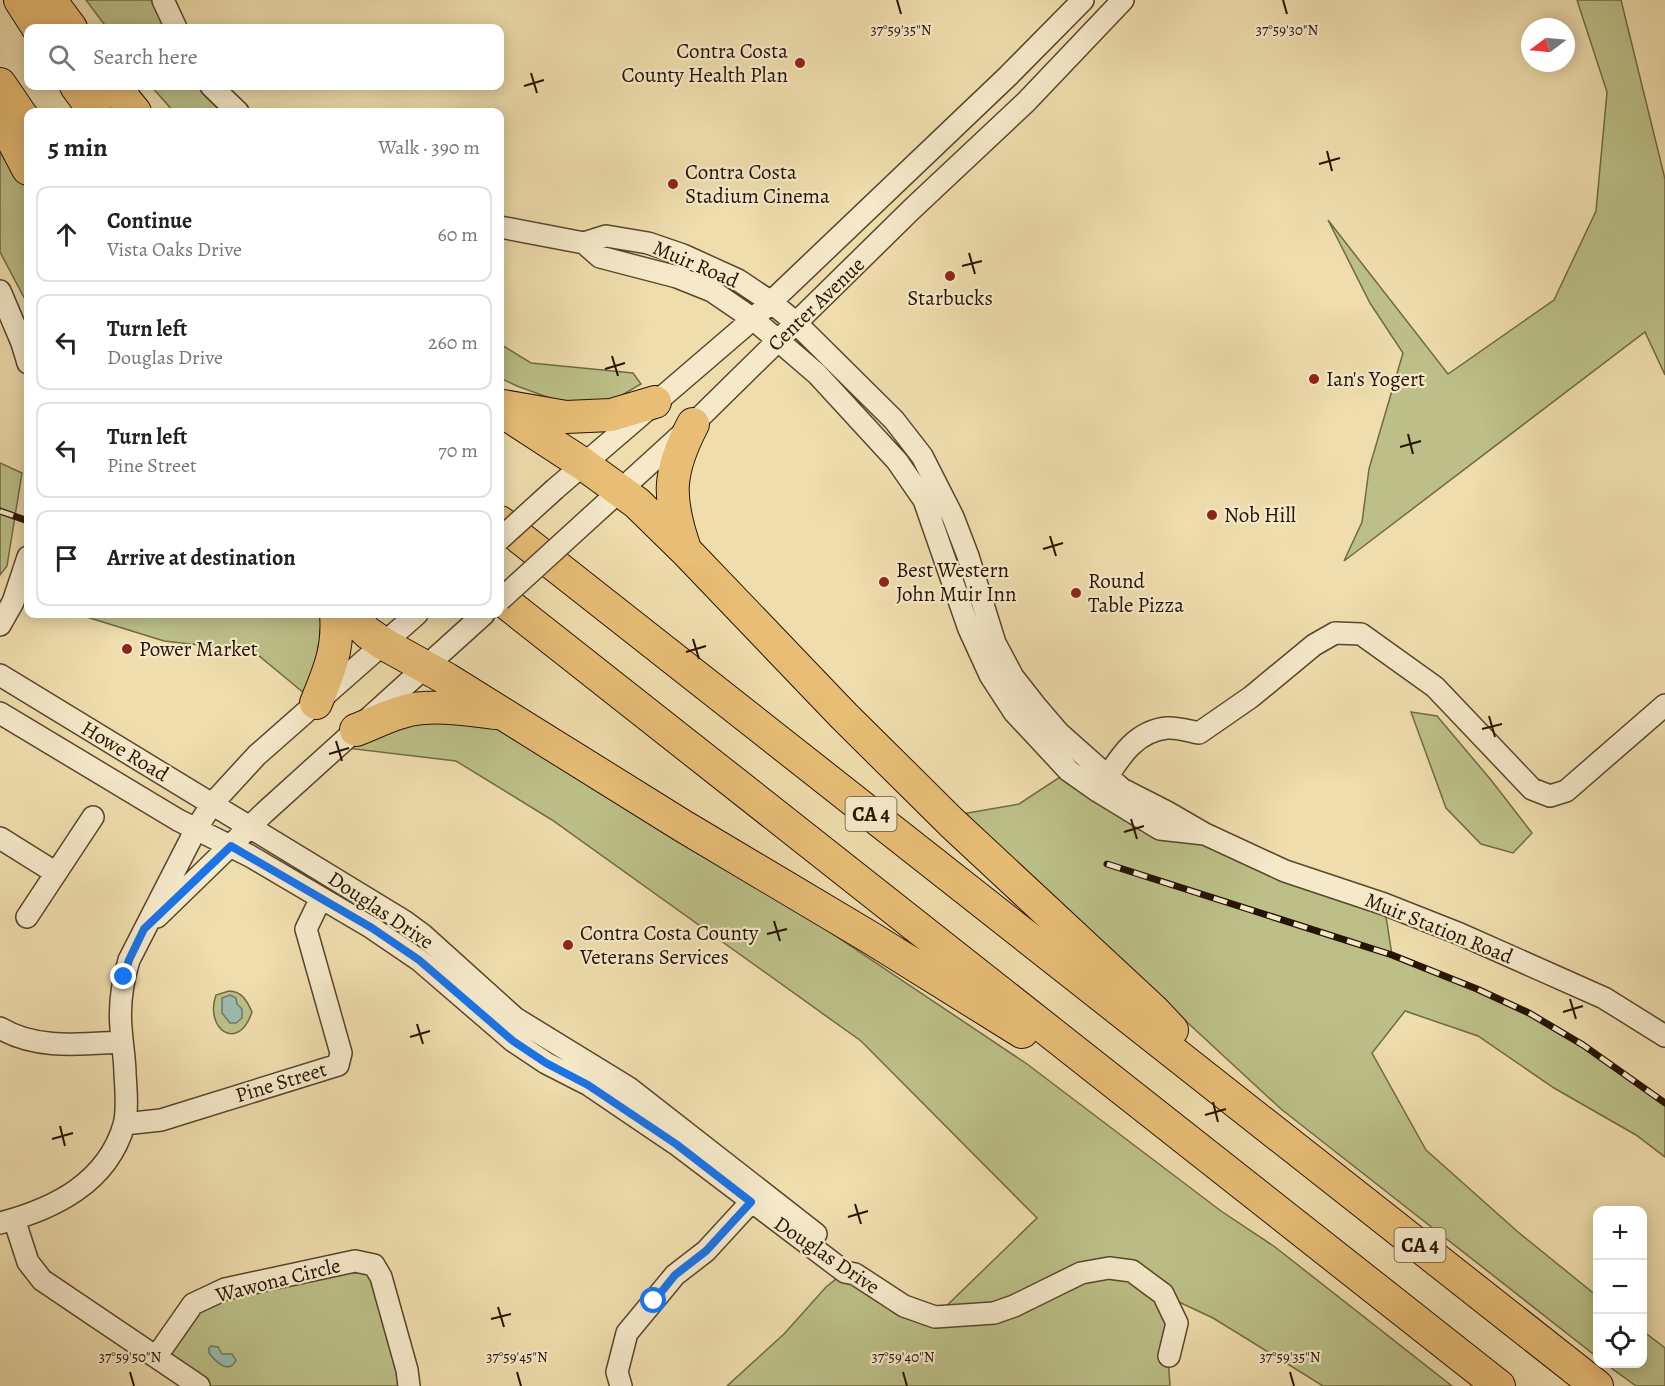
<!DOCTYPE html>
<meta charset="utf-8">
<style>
body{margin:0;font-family:Alegreya,serif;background:#f6f6f6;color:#222}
.controls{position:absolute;right:18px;bottom:18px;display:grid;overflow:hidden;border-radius:12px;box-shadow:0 3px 15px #0003}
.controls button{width:54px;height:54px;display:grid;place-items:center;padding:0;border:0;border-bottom:2px solid #e0e0e0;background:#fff;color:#222;font:30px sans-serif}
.compass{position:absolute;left:1521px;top:18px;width:54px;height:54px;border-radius:50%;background:#fff;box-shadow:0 3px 15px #0003;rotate:254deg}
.stop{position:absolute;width:18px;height:18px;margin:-14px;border:4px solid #1a73e8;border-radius:50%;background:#fff}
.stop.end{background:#1a73e8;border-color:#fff;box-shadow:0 2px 6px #0008}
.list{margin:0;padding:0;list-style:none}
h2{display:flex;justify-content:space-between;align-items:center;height:78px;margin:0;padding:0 24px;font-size:26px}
h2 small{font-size:20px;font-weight:400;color:#767676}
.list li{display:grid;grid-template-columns:39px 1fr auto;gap:18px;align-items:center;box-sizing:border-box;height:96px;margin:0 12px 12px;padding:0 12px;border:2px solid #e0e0e0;border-radius:12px}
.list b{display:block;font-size:22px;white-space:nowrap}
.list p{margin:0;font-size:20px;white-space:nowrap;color:#767676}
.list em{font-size:20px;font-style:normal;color:#767676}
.icon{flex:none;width:33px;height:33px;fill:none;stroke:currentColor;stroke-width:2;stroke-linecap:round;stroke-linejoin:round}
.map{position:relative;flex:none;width:1665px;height:1386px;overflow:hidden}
.search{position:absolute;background:#fff;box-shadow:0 3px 15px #0003;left:24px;top:24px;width:480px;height:66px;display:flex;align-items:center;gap:15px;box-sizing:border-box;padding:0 21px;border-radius:12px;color:#767676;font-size:22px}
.panel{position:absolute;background:#fff;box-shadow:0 3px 15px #0003;left:24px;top:108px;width:480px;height:510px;border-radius:12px}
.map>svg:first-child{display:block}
</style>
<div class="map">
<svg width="1665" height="1386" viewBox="0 0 1665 1386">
<rect width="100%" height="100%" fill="#efddad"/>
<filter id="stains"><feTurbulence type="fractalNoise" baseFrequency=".00333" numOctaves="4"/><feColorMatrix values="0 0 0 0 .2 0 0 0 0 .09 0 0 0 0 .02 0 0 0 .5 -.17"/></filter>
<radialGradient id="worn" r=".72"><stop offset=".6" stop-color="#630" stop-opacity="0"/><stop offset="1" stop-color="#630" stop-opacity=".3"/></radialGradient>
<path fill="#bcc088" stroke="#716a44" stroke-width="1.5" d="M 86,0 L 163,0 L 176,28 L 107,28 Z
M 1577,0 L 1621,0 L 1665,179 L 1665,375 L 1645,332 L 1344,561 L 1362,522 L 1369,469 L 1403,353 L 1370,303 L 1328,220 L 1448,374 L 1554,300 L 1596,211 L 1607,92 Z
M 151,86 L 211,86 L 238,112 L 174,112 Z
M 0,116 L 28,169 L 28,305 L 0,252 Z
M 500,344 L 531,363 L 633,373 L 641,384 L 612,401 L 558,401 L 517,386 L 500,378 Z
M 0,463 L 22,473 L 7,566 L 0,575 Z
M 77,614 L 336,614 L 316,703 L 253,651 L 164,641 Z
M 1411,712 L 1437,716 L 1491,780 L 1532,833 L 1513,853 L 1481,844 L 1446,808 Z
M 504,714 L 1027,1064 L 1221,1211 L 1275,1247 L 1452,1386 L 1323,1386 L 1213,1318 L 1164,1295 L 1170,1386 L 727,1386 L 784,1334 L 826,1287 L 845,1272 L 935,1317 L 1037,1218 L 861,1041 L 552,820 L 456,761 L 338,747 L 356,730 Z
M 1069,771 L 1384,904 L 1392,955 C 1495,993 1578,1035 1665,1103 L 1665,1157 L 1636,1135 L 1554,1088 L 1478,1036 L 1405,1011 L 1372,1053 L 1426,1150 L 1518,1232 L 1597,1296 L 1597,1357 L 1281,1109 L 962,814 L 1019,804 Z
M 229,991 C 242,991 247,1001 252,1012 C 238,1054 204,1028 216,995 Z
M 374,1265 L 409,1386 L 199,1386 L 156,1357 L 193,1304 Z
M 1643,1331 L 1665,1348 L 1665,1386 L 1636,1386 L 1606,1364 L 1642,1364 Z"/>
<path fill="#9abbae" stroke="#6c7868" stroke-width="1.5" d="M 230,995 L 236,998 L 237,1004 L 242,1009 L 242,1018 L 236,1023 L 230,1023 L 222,1013 L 222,998 Z
M 211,1346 L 218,1347 L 222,1354 L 232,1354 L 236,1360 C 229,1375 216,1362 209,1353 L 209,1348 Z"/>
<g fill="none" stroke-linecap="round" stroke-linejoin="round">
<g stroke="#58462b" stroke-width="24">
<path id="minor" d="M 163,0 L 176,28
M 211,86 L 238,112
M 500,227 L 584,243 L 606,236 L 648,243 L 683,255 L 738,280 L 771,302 L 796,323 L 894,420 L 922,456 L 953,517 L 968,556 L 995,643 L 1013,677 L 1035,705 L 1059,733 L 1122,789 L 1167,812 L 1205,834 L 1160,829 L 1096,790 L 1069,771 L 1014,712 L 990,675 L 969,629 L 924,500 L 897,461 L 817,374 L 753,319 L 712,291 L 677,277 L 600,257 L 584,243
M 0,291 L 22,343 L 28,363
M 555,489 L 753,319 L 1008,76 L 1083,0
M 591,517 L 693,424 L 912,209 L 1026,102 L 1123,0
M 0,625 L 13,602 L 28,557
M 0,675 L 404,921 L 423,935 L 515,1018 L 629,1088 L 816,1234
M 0,713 L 178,820 L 250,856 L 372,928 L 419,960 L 513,1041 L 546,1063 L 589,1085 L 676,1144 L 845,1272 L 855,1274 L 904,1306 L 935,1317 L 994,1313 L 1014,1306 L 1081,1273 L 1109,1268 L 1132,1271 L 1163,1294 L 1177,1323 L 1169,1356
M 1100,788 C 1117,762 1133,731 1167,728 C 1177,727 1189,731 1199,733 L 1251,697 L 1314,645 L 1335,633 L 1361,634 L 1435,687 L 1532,789 L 1550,796 L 1566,791 L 1665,705
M 1205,834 L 1285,871 L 1384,904 L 1460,934 L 1604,998 L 1665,1036
M 0,838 L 56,873
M 27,917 L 93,817
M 157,917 L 265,812 L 484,614
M 0,1028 C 36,1050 82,1044 122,1042
M 124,1124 L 161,1120 L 338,1065 L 341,1053 L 306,929 L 321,898
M 14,1219 L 28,1262 L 42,1280 L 199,1386
M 0,1223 C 54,1209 107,1183 124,1125 C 128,1110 126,1089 125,1074 C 125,1059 122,1044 121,1028 C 119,1005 122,983 129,960 L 196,829 L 212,804 L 257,755 L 417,614
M 156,1357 L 193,1304 L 225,1289 L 355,1261 L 374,1265 L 381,1277 L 407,1370 L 409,1386
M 621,1386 L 617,1372 L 627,1333 L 675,1275 L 706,1251 L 751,1202"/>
</g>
<g stroke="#261300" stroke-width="34">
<path id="highway" d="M 20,0 L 38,28
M 50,0 L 71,28
M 0,84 L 28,125
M 76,86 L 95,112
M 114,86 L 135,112
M 0,116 L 28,169
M 503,406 L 566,417 L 611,415 L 655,402
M 500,410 L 583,464 L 637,503 L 685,550 L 844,716 L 952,823 L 1154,1011 L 1172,1030
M 500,522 L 1597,1386
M 685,549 C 667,497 668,472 693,424
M 500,598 L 1499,1386
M 348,614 L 368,633 L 384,644 L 447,679 L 683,826 L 871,938 L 1022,1032
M 316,703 C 329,671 339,649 336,614
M 356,730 C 377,722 401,709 424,708 C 447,706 471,710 495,713"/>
</g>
<use href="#minor" stroke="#f5e9ca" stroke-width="21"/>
<use href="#highway" stroke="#e8be76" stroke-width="32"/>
<g stroke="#261300" stroke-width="7">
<path id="rail" d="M 0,511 L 28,521
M 1107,864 L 1392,955 L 1477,989 L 1529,1013 L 1583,1045 L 1665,1103"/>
</g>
<use href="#rail" stroke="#f5e9ca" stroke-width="4.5" stroke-dasharray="14" stroke-linecap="butt"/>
<g stroke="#58462b" stroke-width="24" stroke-linecap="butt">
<path id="minor-bridge" d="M 500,539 L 555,489
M 500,600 L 591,517"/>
</g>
<use href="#minor-bridge" stroke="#f5e9ca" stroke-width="21"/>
</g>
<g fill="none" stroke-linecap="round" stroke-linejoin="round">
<path stroke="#1a73e8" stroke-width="8" d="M 124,977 L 129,960 L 144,929 L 231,846 L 372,928 L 419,960 L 513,1041 L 546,1063 L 588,1085 L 676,1144 L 751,1202 L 706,1251 L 675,1275 L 654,1301"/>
</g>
<path fill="none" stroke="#261300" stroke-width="2" d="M 897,0 L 901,14M 1283,0 L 1287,14M 531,73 L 537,93M 524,86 L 544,80M 1327,151 L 1332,171M 1319,164 L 1340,158M 969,253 L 975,274M 962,266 L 982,261M 612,356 L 618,376M 605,369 L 625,363M 1408,434 L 1413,454M 1400,447 L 1421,441M 1050,536 L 1056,556M 1043,549 L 1063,543M 693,639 L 699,659M 686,652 L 706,646M 1489,716 L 1495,737M 1482,729 L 1502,724M 336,741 L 342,761M 329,754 L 349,748M 1131,819 L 1137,839M 1124,832 L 1144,826M 774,921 L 780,941M 767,934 L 787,929M 1570,999 L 1576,1019M 1563,1012 L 1583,1006M 417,1024 L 423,1044M 410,1037 L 430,1031M 1213,1102 L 1218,1122M 1205,1115 L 1226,1109M 60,1126 L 65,1146M 52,1139 L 73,1133M 855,1204 L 861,1224M 848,1217 L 868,1211M 498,1307 L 504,1327M 491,1319 L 511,1314M 130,1372 L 134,1386M 517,1372 L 521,1386M 903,1372 L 907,1386M 1290,1372 L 1294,1386"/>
<g fill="#8f2418" stroke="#f5e9ca" stroke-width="2">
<circle cx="800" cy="63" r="6"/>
<circle cx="673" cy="184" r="6"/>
<circle cx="950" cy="276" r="6"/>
<circle cx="1314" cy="379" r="6"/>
<circle cx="1212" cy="515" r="6"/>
<circle cx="884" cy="582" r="6"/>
<circle cx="1076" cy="593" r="6"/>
<circle cx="127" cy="649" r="6"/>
<circle cx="568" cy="945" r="6"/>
</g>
<g text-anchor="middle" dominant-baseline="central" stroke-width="4.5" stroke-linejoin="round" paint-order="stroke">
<g fill="#f5e9ca" stroke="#64533d" stroke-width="1.5">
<rect x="845.5" y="797" width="51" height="34" rx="4.5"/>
<rect x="1394.5" y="1228" width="51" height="34" rx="4.5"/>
</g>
<g font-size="20" font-weight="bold" fill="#261300">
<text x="871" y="814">CA 4</text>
<text x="1420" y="1245">CA 4</text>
</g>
<g font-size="21" fill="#261300" stroke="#f5e9ca" text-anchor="start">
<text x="788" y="51" text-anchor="end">Contra Costa<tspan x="788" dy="24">County Health Plan</tspan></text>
<text x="685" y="172">Contra Costa<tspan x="685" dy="24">Stadium Cinema</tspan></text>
<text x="950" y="298" text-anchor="middle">Starbucks</text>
<text x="1326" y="379">Ian's Yogert</text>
<text x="1224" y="515">Nob Hill</text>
<text x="896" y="570">Best Western<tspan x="896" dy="24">John Muir Inn</tspan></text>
<text x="1088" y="581">Round<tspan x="1088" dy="24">Table Pizza</tspan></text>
<text x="139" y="649">Power Market</text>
<text x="580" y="933">Contra Costa County<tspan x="580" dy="24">Veterans Services</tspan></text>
</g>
<g font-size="21" fill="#261300" stroke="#f5e9ca">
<text transform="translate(696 264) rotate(23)">Muir Road</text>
<text transform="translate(816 304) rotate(-44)">Center Avenue</text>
<text transform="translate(125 751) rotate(31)">Howe Road</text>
<text transform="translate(381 910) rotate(34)">Douglas Drive</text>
<text transform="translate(1439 928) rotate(22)">Muir Station Road</text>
<text transform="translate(281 1082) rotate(-17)">Pine Street</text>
<text transform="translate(827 1255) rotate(34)">Douglas Drive</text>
<text transform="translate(278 1280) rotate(-14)">Wawona Circle</text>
</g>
</g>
<g font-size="15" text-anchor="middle" fill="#261300" stroke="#f5e9ca" stroke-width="4.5" stroke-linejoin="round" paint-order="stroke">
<text x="901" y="35">37°59'35"N</text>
<text x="1287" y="35">37°59'30"N</text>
<text x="130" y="1362">37°59'50"N</text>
<text x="517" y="1362">37°59'45"N</text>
<text x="903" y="1362">37°59'40"N</text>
<text x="1290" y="1362">37°59'35"N</text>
</g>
<rect width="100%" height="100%" filter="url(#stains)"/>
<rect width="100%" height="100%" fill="url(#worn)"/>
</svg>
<div class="controls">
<button>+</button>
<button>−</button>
<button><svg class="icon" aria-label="locate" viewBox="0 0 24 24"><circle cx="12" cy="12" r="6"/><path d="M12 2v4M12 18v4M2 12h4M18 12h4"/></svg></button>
</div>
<svg class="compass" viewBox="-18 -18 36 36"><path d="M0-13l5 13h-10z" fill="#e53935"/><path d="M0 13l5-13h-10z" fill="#767676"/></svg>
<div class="stop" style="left:654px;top:1301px"></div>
<div class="stop end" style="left:124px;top:977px"></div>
<div class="search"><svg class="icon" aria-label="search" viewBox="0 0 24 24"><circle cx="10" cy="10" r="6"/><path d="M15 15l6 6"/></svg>Search here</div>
<section class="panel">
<h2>5 min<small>Walk · 390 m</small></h2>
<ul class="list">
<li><svg class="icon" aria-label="ahead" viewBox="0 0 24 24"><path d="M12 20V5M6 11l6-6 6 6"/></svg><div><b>Continue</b><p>Vista Oaks Drive</p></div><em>60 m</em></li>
<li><svg class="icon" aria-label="left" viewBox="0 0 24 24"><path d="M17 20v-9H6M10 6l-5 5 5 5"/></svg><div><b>Turn left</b><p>Douglas Drive</p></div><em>260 m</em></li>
<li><svg class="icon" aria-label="left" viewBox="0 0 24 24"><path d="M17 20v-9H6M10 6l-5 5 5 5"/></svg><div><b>Turn left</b><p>Pine Street</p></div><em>70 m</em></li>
<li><svg class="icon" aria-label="arrive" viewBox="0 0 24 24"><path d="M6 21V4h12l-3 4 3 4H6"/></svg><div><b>Arrive at destination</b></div></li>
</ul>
</section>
</div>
